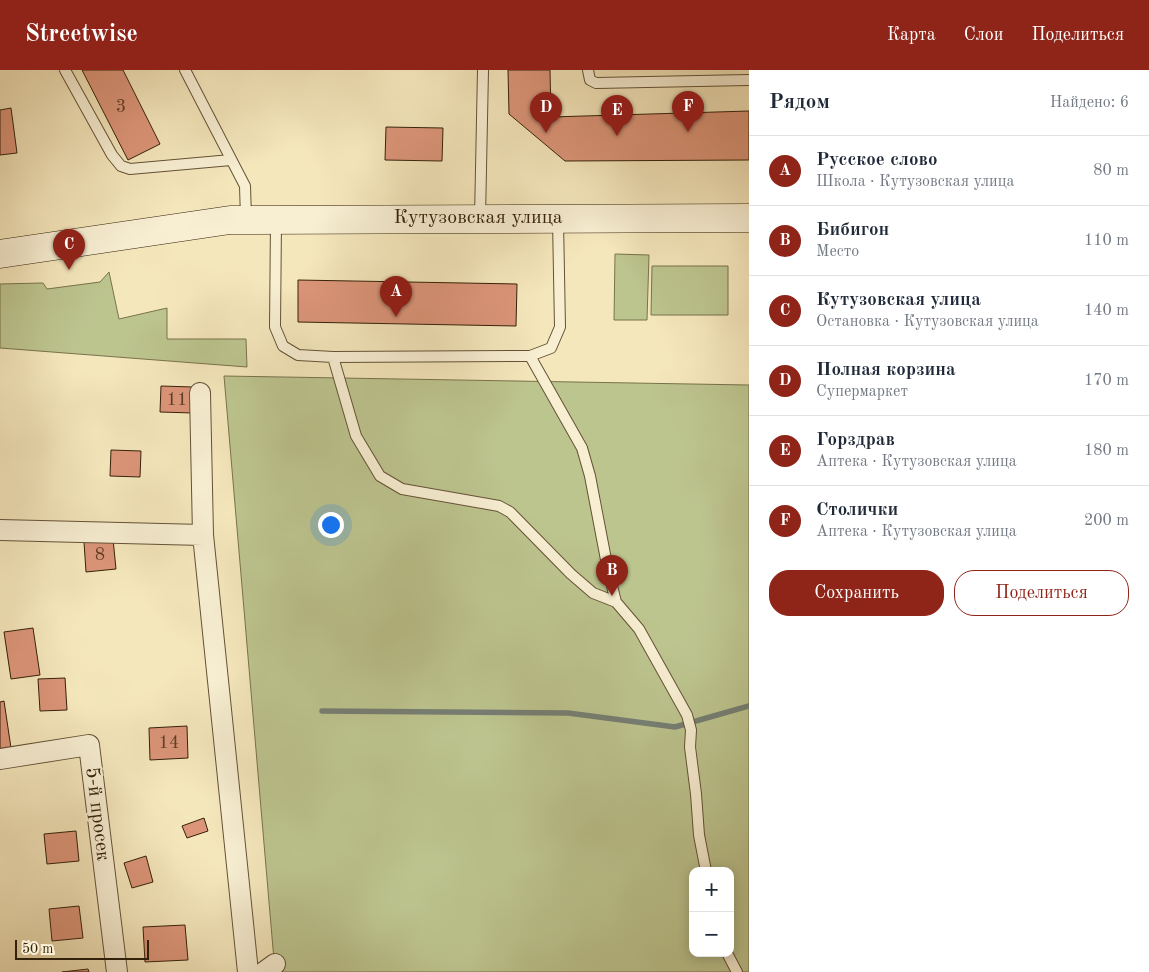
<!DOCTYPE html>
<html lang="ru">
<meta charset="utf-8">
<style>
body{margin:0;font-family:"Old Standard TT",serif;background:#f6f6f7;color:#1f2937}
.controls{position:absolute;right:15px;bottom:15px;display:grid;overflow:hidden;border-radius:10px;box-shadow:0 2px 12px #0003}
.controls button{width:45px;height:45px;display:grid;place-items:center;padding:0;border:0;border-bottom:1px solid #e0e1e3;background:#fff;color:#1f2937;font:25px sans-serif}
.scale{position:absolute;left:15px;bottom:12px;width:134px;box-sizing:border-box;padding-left:5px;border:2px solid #342109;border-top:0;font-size:14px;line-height:18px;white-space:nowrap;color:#342109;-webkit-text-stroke:4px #f8efd3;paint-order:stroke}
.you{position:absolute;left:330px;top:454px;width:18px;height:18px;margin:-12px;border:4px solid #fff;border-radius:50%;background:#1a73e8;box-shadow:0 0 0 8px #1a73e833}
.badge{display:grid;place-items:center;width:32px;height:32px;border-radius:50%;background:#8f2418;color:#fff;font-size:16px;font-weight:700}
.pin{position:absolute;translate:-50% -41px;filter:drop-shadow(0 1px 2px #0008)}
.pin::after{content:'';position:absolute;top:26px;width:18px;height:15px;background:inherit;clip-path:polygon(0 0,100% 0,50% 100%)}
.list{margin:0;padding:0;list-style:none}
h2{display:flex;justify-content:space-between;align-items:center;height:65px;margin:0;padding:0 20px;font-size:21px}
h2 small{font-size:16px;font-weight:400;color:#747a83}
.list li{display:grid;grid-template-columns:32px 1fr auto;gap:15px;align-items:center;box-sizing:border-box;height:70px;padding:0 20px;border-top:1px solid #e0e1e3}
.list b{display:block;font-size:19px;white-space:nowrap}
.list p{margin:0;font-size:16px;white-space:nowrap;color:#747a83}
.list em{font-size:16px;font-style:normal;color:#747a83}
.actions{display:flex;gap:10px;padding:15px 20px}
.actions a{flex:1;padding:11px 0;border:1px solid #8f2418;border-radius:20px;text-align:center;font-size:18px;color:#8f2418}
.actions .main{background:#8f2418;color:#fff}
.map{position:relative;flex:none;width:749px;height:902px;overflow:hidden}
header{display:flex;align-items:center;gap:30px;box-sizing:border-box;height:70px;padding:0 25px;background:#8f2418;color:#fff}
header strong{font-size:24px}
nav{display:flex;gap:28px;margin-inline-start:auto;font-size:18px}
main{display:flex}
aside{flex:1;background:#fff}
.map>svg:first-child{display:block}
</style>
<header>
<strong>Streetwise</strong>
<nav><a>Карта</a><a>Слои</a><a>Поделиться</a></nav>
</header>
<main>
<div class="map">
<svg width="749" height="902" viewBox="0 0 749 902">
<rect width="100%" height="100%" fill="#f5e7bc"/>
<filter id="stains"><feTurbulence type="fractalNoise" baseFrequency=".004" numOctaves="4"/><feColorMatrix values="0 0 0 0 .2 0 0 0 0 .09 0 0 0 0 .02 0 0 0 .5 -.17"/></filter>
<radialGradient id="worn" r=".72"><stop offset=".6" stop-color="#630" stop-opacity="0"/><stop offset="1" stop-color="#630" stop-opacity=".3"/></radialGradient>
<path fill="#bdc58f" stroke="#78734c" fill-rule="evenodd" d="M 615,184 L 649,185 L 647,250 L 614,250 Z
M 652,196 L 728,196 L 728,245 L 651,245 Z
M 109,202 L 119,249 L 167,238 L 167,269 L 246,269 L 247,297 L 0,278 L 0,214 L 43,213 L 47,219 L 100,212 Z
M 224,306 L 749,315 L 749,902 L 275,902 ZM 693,801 L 730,801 L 730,883 L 693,883 Z"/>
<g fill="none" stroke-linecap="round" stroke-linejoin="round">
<path stroke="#767f74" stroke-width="5.5" d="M 322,641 L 568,643 L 675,657 L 749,636"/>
</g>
<path fill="#dc9579" stroke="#342109" d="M 82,0 L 123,0 L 160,74 L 128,90 Z
M 508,0 L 550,0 L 551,47 L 749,41 L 749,90 L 565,91 L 509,44 Z
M 11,38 L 17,83 L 0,85 L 0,40 Z
M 386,57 L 443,58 L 442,91 L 385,90 Z
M 298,210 L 517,214 L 516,256 L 298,252 Z
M 161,316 L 193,317 L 193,343 L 160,342 Z
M 111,380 L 141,381 L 140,407 L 110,406 Z
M 113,469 L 116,499 L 86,502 L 84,472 Z
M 33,558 L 40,605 L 11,609 L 4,562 Z
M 65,608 L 67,640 L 40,641 L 38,609 Z
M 4,631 L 11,678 L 0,680 L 0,632 Z
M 187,656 L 188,688 L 150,690 L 149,658 Z
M 204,748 L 208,761 L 187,768 L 182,756 Z
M 76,761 L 79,791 L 47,794 L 44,764 Z
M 146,786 L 153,812 L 132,818 L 124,793 Z
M 79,836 L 83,868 L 52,871 L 49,839 Z
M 185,855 L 188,890 L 145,892 L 143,857 Z
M 88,899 L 89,902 L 62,902 Z"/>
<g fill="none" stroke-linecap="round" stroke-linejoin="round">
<g stroke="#645236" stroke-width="12">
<path id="lane" d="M 65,0 L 112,85 L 121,96 L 130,99 L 231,90
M 185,0 L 245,116 L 246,148
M 588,0 L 590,10 L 596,13 L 749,10
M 480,148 L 483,0
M 276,151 L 275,257 L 283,276 L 298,285 L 333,287 L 530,286 L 551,278 L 560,257 L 558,151
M 530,286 L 582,378 L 590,406 L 608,500 L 616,532 L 639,559 L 687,645 L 691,660 L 690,677 L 696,724 L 699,765 L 706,801
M 333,287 L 356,366 L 380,406 L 402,419 L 499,436 L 510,442 L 571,504 L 593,523 L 616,532
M 727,883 L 737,902"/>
</g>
<g stroke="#645236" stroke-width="22">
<path id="street" d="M 200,323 L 203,465 L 248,902
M 0,460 L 203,465
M 0,689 L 89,675 L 117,902
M 264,902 L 275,894"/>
</g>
<g stroke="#342109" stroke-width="29">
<path id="secondary" d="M 0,184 L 230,150 L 749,148"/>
</g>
<use href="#lane" stroke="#f8efd3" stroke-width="10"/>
<use href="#street" stroke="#f8efd3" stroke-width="20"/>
<use href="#secondary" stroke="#f8efd3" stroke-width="28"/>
</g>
<g text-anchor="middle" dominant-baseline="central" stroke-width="4.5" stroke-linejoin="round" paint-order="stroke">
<g font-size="18" fill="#5e3e25">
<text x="121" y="37">3</text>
<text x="177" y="330">11</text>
<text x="100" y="485">8</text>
<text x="169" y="673">14</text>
</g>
<g font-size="20" fill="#342109" stroke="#f8efd3">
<text x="478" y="148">Кутузовская улица</text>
<text transform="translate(97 744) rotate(83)">5-й просек</text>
</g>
</g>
<rect width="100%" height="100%" filter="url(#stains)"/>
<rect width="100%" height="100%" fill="url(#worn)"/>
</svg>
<div class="controls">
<button>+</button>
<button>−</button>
</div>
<div class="scale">50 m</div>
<div class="you"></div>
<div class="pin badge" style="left:396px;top:247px">A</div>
<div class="pin badge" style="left:612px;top:526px">B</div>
<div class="pin badge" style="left:69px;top:200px">C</div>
<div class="pin badge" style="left:546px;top:63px">D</div>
<div class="pin badge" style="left:617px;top:66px">E</div>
<div class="pin badge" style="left:688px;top:62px">F</div>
</div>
<aside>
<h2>Рядом<small>Найдено: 6</small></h2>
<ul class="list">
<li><span class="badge">A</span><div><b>Русское слово</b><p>Школа · Кутузовская улица</p></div><em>80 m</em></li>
<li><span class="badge">B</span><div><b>Бибигон</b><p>Место</p></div><em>110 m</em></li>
<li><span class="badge">C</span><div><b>Кутузовская улица</b><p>Остановка · Кутузовская улица</p></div><em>140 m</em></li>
<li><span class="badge">D</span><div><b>Полная корзина</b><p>Супермаркет</p></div><em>170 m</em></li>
<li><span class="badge">E</span><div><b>Горздрав</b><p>Аптека · Кутузовская улица</p></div><em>180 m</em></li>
<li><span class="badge">F</span><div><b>Столички</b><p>Аптека · Кутузовская улица</p></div><em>200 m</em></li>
</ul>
<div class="actions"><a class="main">Сохранить</a><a>Поделиться</a></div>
</aside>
</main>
